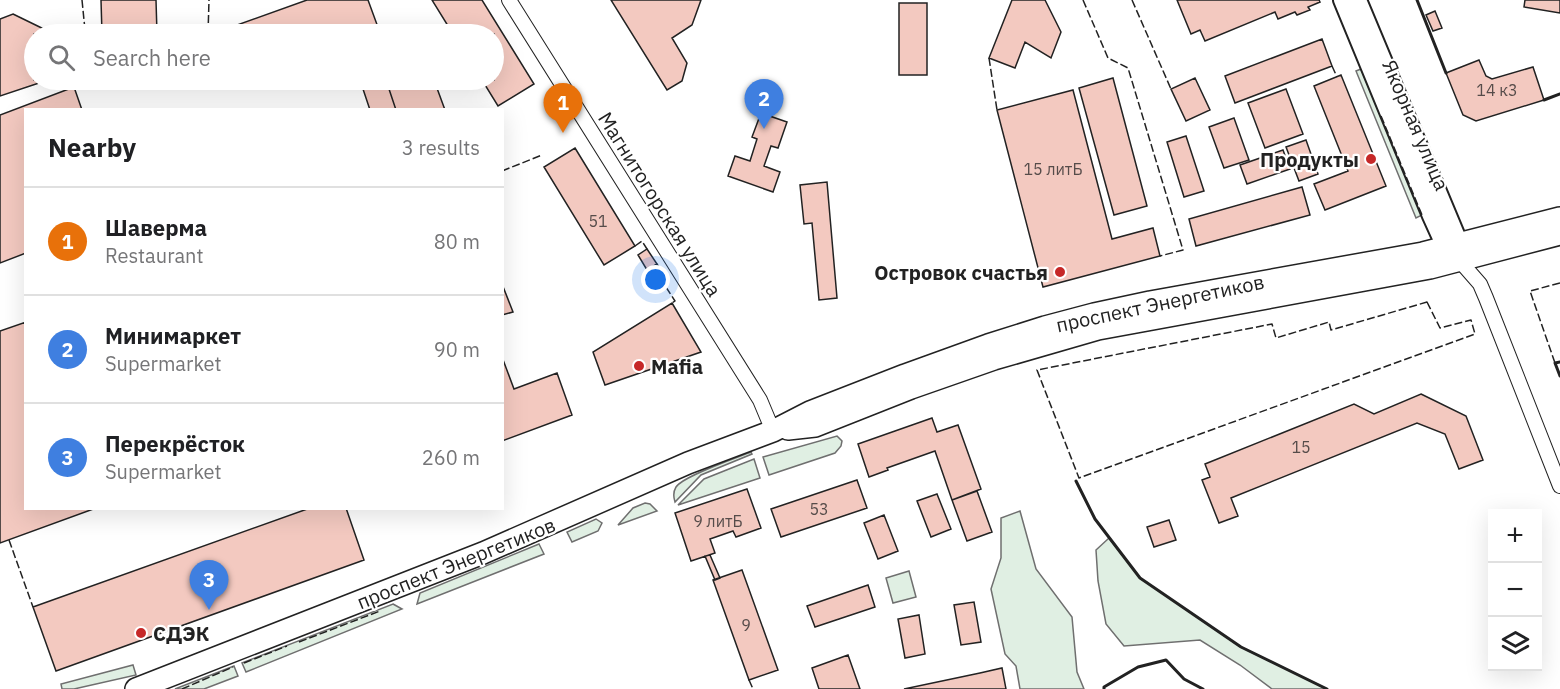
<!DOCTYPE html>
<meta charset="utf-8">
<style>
body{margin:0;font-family:"IBM Plex Sans",sans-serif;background:#f6f6f6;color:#202124}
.controls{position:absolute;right:18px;bottom:18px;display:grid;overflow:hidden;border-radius:0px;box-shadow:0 6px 24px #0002}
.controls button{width:54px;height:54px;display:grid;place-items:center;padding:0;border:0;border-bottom:2px solid #e0e0e0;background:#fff;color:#202124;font:30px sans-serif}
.you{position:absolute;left:656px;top:280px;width:21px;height:21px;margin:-15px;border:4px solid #fff;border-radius:50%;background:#1a73e8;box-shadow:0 0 0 9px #1a73e833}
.badge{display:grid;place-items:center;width:39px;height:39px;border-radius:50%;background:#c62828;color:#fff;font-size:20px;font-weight:700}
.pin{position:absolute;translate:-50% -50px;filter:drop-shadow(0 2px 3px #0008)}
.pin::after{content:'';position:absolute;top:32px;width:21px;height:18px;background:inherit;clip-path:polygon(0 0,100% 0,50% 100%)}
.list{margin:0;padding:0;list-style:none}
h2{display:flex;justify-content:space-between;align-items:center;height:78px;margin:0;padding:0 24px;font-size:26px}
h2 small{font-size:20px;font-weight:400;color:#757577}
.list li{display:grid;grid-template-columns:39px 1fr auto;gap:18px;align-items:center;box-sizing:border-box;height:108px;padding:0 24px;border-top:2px solid #e0e0e0}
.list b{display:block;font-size:22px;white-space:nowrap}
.list p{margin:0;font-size:20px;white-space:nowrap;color:#757577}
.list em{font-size:20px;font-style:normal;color:#757577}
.icon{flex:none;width:33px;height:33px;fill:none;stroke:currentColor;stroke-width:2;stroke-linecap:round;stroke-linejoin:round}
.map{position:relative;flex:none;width:1560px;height:689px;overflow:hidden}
.search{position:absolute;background:#fff;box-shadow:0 6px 24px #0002;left:24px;top:24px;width:480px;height:66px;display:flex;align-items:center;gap:15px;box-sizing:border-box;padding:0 21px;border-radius:33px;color:#757577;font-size:22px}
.panel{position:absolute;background:#fff;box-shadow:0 6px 24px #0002;left:24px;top:108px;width:480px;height:402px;border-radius:0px}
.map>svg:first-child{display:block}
</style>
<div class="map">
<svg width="1560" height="689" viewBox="0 0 1560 689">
<rect width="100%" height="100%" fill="#fff"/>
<path fill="#e0efe3" stroke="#6f6f6f" stroke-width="1.5" d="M 1361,69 L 1422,215 L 1416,218 L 1356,71 Z
M 837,436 L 842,441 L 841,446 L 835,453 L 769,475 L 763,457 Z
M 751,452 L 752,454 L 701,475 L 675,502 C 673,496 673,492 676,487 C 683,476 736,458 751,452 Z
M 754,459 L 760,478 L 678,505 L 704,479 Z
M 645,503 L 650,504 L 657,511 L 618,525 L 633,508 Z
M 1020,511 L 1036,569 L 1072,617 L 1077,672 L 1084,689 L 1020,689 L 1016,666 L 1005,654 L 991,589 L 1001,558 L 1001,518 Z
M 596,519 L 602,523 L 598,531 L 572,542 L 567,532 Z
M 1109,538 L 1140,578 L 1241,647 L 1327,689 L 1272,689 L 1240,665 L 1200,640 L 1124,646 L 1106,624 L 1098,581 L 1096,550 Z
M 539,544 L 544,554 L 417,604 L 420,593 Z
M 909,571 L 916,597 L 893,603 L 886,578 Z
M 393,604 L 402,609 L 246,672 L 242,663 Z
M 133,665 L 136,675 L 74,689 L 62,689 L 61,684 Z
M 234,666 L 238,676 L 204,689 L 175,689 Z"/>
<path fill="#f3c9c0" stroke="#222" stroke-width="1.5" d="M 101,0 L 156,0 L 157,34 L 102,34 Z
M 307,0 L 368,0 L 379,30 L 368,34 L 212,34 Z
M 432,0 L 482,0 L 534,84 L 498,106 L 482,80 L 494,80 L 494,34 L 453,34 Z
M 611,0 L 701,0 L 692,25 L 672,38 L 687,63 L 682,81 L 667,90 Z
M 1012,0 L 1045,0 L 1061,32 L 1051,58 L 1025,42 L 1015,68 L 989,58 Z
M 1177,0 L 1319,0 L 1320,2 L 1308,7 L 1310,10 L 1297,15 L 1295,12 L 1278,19 L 1275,12 L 1205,41 L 1200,30 L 1191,34 Z
M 1525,0 L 1560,0 L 1560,13 L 1524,7 Z
M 899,3 L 927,3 L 927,75 L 899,75 Z
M 1435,11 L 1442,28 L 1433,31 L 1426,15 Z
M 13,14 L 54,34 L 34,34 L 34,80 L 48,80 L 0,96 L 0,19 Z
M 1322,39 L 1332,66 L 1235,103 L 1225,76 Z
M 1479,60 L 1486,76 L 1492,79 L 1533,67 L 1544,100 L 1476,121 L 1463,115 L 1446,73 Z
M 1341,75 L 1386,186 L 1325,210 L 1314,184 L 1348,171 L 1314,86 Z
M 1113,78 L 1147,206 L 1114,215 L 1079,88 Z
M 1195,78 L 1210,110 L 1186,121 L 1171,89 Z
M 103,80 L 159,80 L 159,82 L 104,84 Z
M 224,80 L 245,80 L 227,86 Z
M 360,80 L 386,80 L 396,110 L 370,110 Z
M 386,80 L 434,80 L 445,110 L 396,110 Z
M 74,87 L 82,110 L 26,110 L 26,253 L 0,263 L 0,115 Z
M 1286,89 L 1303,134 L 1265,148 L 1248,103 Z
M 1073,90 L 1112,239 L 1153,228 L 1160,256 L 1043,287 L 997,110 Z
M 761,113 L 787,122 L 778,148 L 771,146 L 764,166 L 780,172 L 773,192 L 728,176 L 735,156 L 750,161 L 757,139 L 752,137 Z
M 1234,118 L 1249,160 L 1224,168 L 1209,127 Z
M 1186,136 L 1204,191 L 1184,197 L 1167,142 Z
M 1306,140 L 1318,174 L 1299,181 L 1286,147 Z
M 575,148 L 635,246 L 604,265 L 544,167 Z
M 1283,150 L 1290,169 L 1247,184 L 1240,165 Z
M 827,182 L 837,298 L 819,300 L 812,223 L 804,224 L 800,185 Z
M 1302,187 L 1310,215 L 1196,246 L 1189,219 Z
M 647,249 L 657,264 L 647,270 L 638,255 Z
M 657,264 L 664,275 L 655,282 L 647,270 Z
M 502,284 L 513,312 L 502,315 Z
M 672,303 L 701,352 L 605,385 L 593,352 Z
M 26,322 L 26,508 L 96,508 L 0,543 L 0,331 Z
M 502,357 L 514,389 L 557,373 L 572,415 L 502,441 Z
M 1421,394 L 1466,416 L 1483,460 L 1459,469 L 1445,434 L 1417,423 L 1231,498 L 1238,516 L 1219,523 L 1202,480 L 1210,477 L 1205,464 L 1354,404 L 1374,414 Z
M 932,418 L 937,432 L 958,425 L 981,489 L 952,500 L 935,451 L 887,468 L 888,470 L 869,477 L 858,444 Z
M 857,480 L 867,508 L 781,537 L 771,509 Z
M 747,489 L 761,528 L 736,537 L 733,531 L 710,539 L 715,553 L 691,561 L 675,513 Z
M 977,491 L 992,532 L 967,541 L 952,500 Z
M 937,494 L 951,529 L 931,537 L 917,501 Z
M 310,508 L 346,508 L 364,560 L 56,671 L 33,607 Z
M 884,515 L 898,551 L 878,559 L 864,523 Z
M 1169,520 L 1176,540 L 1154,547 L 1147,527 Z
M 710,555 L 720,578 L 715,580 L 705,556 Z
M 742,570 L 778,670 L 749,680 L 713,580 Z
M 868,585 L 875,607 L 815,627 L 807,606 Z
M 974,602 L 981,642 L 961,645 L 954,605 Z
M 919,615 L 925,654 L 905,658 L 898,619 Z
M 848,655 L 860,689 L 819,689 L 812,668 Z
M 1002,668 L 1006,689 L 904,689 L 980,673 Z"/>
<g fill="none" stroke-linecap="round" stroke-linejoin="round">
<g stroke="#222" stroke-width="16">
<path id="minor" d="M 509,0 L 760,400 L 773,431
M 1459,260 L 1480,284 L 1486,298 L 1560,486"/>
</g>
<g stroke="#222" stroke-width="20">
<path id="tertiary" d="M 1342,0 L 1431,216 L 1445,247 L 1452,254
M 1358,0 L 1460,244 L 1459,255"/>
</g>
<g stroke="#222" stroke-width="24">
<path id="primary" d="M 788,429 L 815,426 L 911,388 L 994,359 L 1098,329 L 1430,268 L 1560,234
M 136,689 L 483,553 L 688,463 L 773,431 L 810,412 L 905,375 L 988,345 L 1045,327 L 1094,314 L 1150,302 L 1423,253 L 1560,218"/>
</g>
<use href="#minor" stroke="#fff" stroke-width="14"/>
<use href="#tertiary" stroke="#fff" stroke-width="16"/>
<use href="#primary" stroke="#fff" stroke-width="21"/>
<path stroke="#222" stroke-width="1.5" stroke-dasharray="8 3" stroke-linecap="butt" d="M 1083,0 L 1108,58 L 1128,68 L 1183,250 L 1160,256
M 1132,0 L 1171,89
M 75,34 L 85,30 L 82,0
M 208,34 L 209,0
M 989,58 L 997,110
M 1332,66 L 1337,77
M 74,87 L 81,80
M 1381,116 L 1422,215
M 502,171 L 542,155
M 635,246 L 642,241 L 647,249
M 660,278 L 675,301 L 672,303
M 1560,283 L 1530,291 L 1555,363 L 1560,362
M 1427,302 L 1440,328 L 1471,320 L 1475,334 L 1079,478 L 1037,370 L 1272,324 L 1276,338 L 1329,322 L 1331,330 Z
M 9,540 L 33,607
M 299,642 L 380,611
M 244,663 L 287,646
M 749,680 L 753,689
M 182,689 L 233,667"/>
<path stroke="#222" stroke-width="3" d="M 1417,0 L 1446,73
M 1544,100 L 1560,94
M 1560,362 L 1555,363 L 1560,376
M 1076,481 L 1095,519 L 1140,578 L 1241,647 L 1327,689
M 1104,689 L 1104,687 L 1138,667 L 1166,660 L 1184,679 L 1203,689"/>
</g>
<g fill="#c62828" stroke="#fff" stroke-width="2">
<circle cx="1371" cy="159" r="6"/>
<circle cx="1060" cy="272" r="6"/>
<circle cx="639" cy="366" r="6"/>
<circle cx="141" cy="633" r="6"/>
</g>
<g text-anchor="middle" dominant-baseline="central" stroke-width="4.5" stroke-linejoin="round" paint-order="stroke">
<g font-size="16" fill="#564c4a">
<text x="1497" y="90">14 к3</text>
<text x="1053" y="169">15 литБ</text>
<text x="598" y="221">51</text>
<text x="1301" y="447">15</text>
<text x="819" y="509">53</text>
<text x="718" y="521">9 литБ</text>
<text x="746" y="625">9</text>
</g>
<g font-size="20" fill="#222" stroke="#fff">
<text transform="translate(1416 125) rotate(67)">Якорная улица</text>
<text transform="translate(660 204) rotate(58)">Магнитогорская улица</text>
<text transform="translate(1160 303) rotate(-12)">проспект Энергетиков</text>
<text transform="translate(456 563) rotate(-22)">проспект Энергетиков</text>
</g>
<g font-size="20" font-weight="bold" fill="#222" stroke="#fff" text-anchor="end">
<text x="1359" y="159">Продукты</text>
<text x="1048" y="272">Островок счастья</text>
<text x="651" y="366" text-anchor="start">Mafia</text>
<text x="153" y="633" text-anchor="start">СДЭК</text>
</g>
</g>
</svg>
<div class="controls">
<button>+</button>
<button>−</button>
<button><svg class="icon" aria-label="layers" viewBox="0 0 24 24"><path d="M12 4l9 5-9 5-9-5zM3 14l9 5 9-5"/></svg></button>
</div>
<div class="you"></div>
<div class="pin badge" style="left:563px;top:133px;background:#e8710a">1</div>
<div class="pin badge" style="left:764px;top:129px;background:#3f7fe0">2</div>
<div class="pin badge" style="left:209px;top:610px;background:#3f7fe0">3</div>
<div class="search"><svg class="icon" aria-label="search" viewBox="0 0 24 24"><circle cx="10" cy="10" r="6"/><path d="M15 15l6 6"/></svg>Search here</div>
<section class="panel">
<h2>Nearby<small>3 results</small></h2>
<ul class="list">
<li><span class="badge" style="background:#e8710a">1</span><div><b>Шаверма</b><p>Restaurant</p></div><em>80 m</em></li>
<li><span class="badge" style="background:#3f7fe0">2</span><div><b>Минимаркет</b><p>Supermarket</p></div><em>90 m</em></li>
<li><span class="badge" style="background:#3f7fe0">3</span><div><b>Перекрёсток</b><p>Supermarket</p></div><em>260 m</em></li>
</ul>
</section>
</div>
